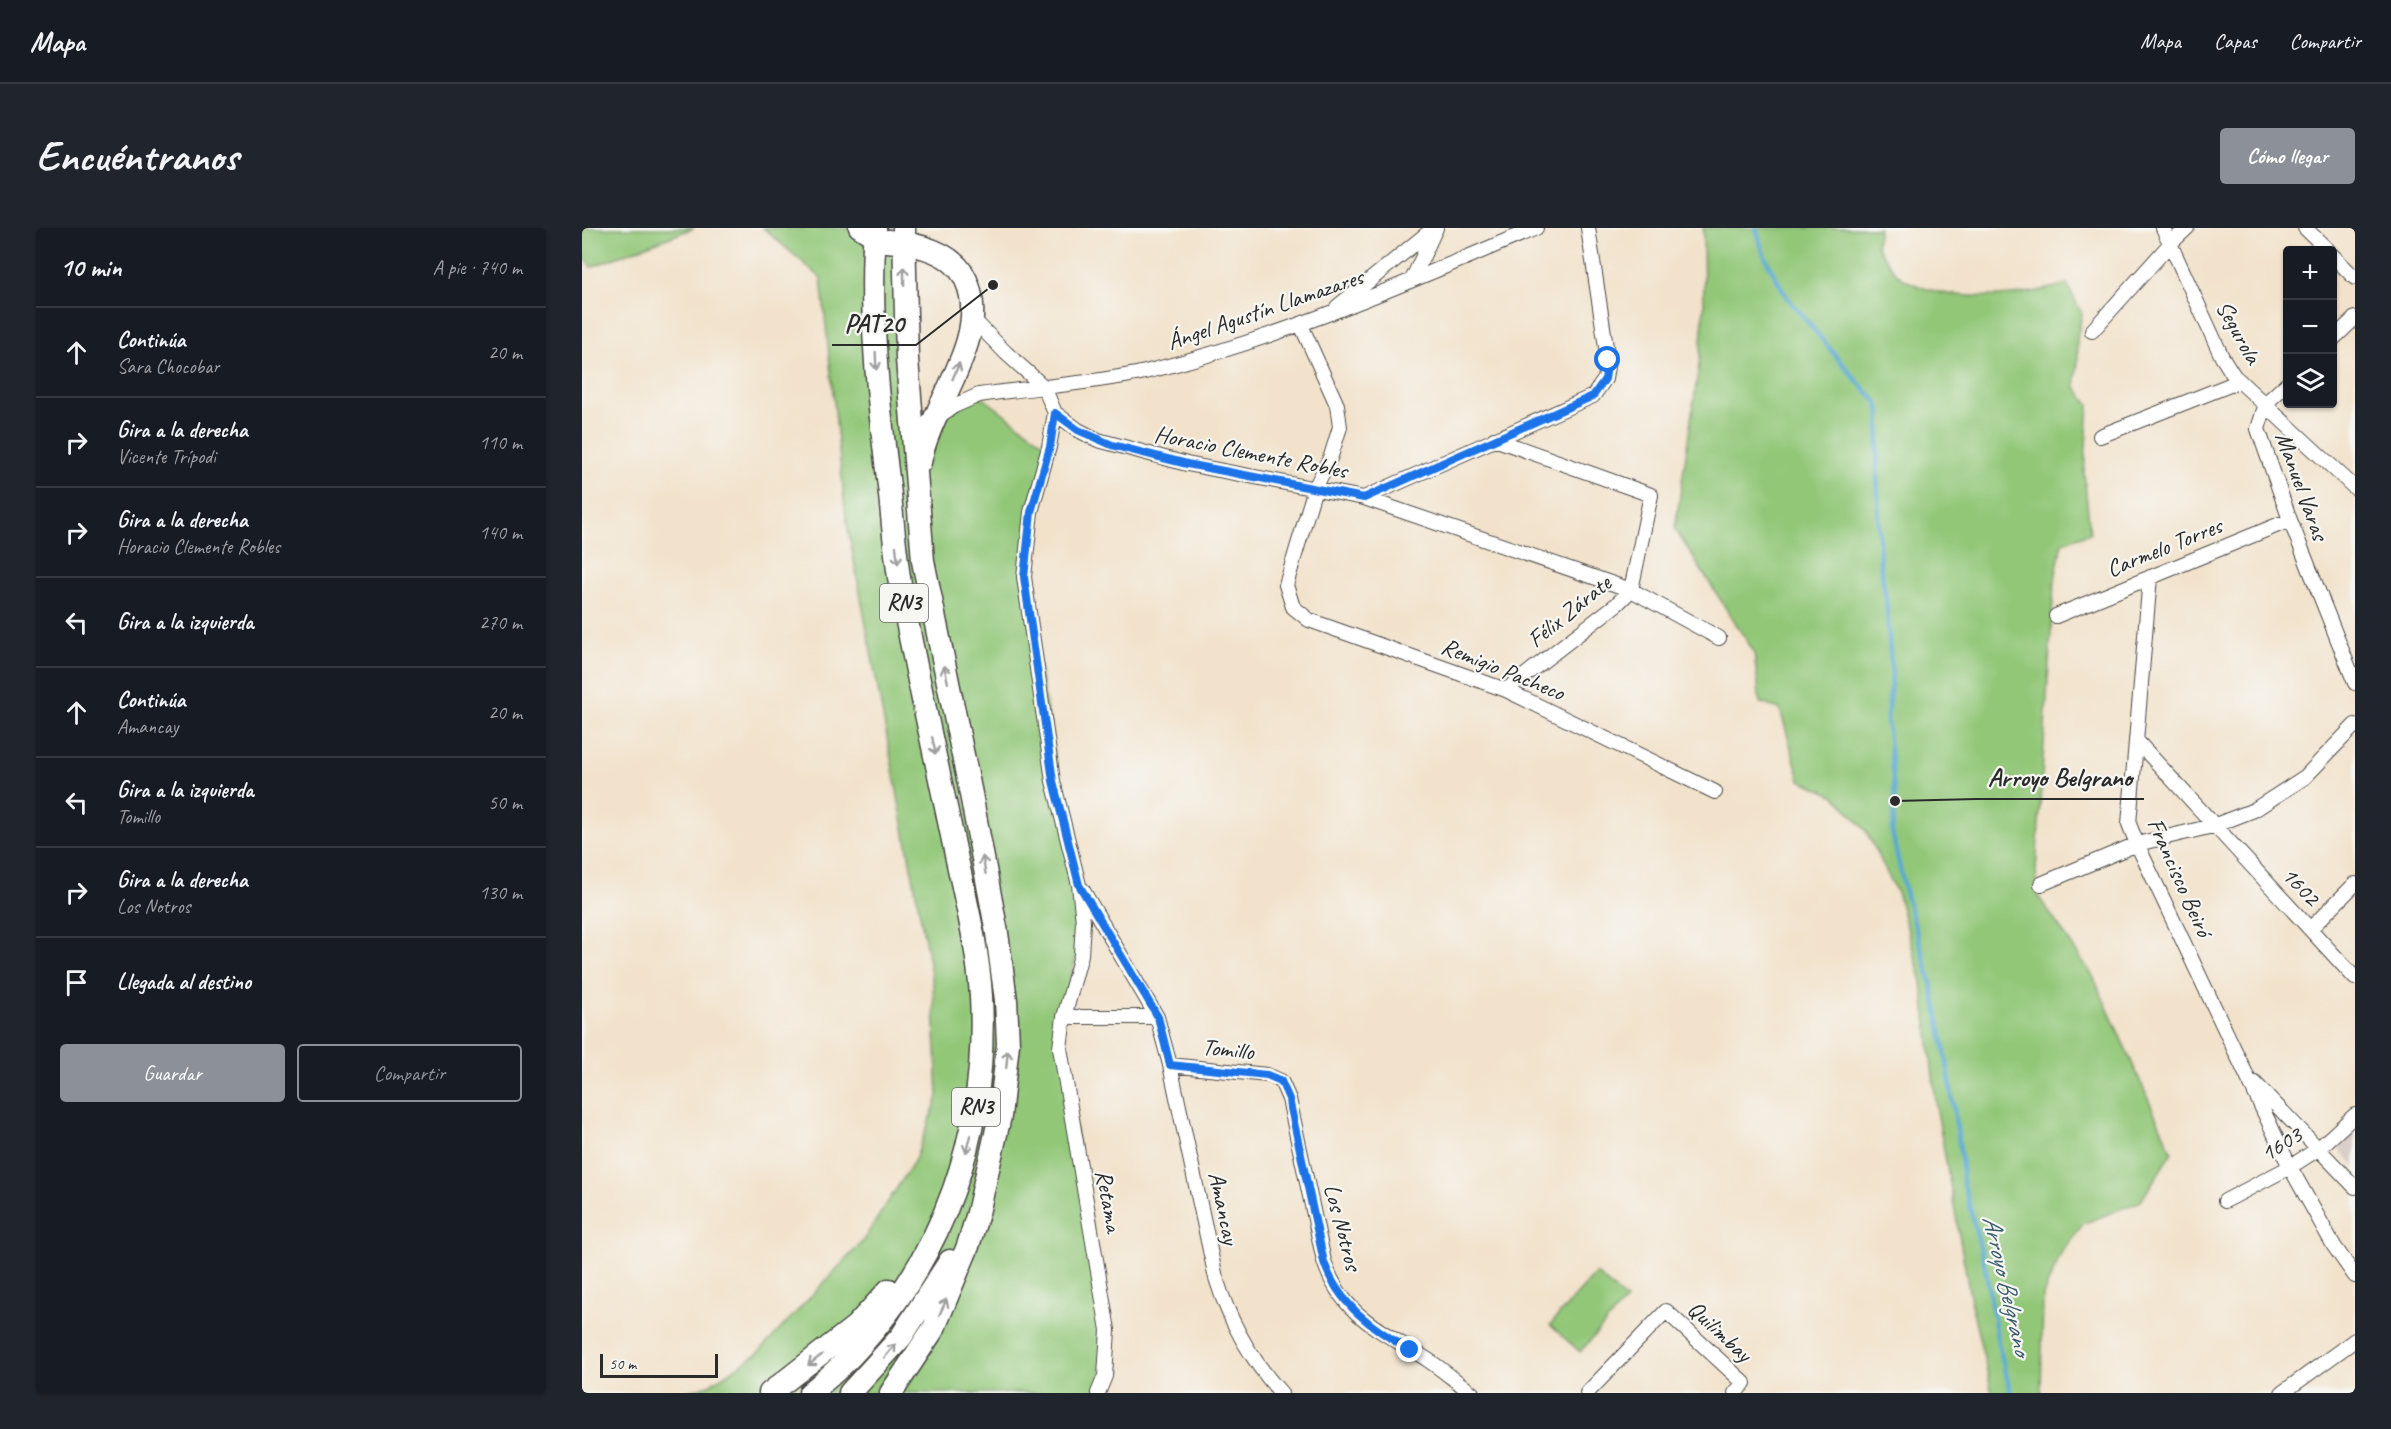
<!DOCTYPE html>
<html lang="es">
<meta charset="utf-8">
<style>
body{margin:0;font-family:Caveat,sans-serif;background:#20242c;color:#f1f3f6}
.controls{position:absolute;right:18px;top:18px;display:grid;overflow:hidden;border-radius:6px;box-shadow:0 2px 4px #0004}
.controls button{width:54px;height:54px;display:grid;place-items:center;padding:0;border:0;border-bottom:2px solid #363941;background:#171b24;color:#f1f3f6;font:30px sans-serif}
.scale{position:absolute;left:18px;bottom:15px;width:118px;box-sizing:border-box;padding-left:6px;border:3px solid #2b2b2b;border-top:0;font-size:16px;line-height:21px;white-space:nowrap;color:#2b2b2b;-webkit-text-stroke:4px #f6f6f2;paint-order:stroke}
.stop{position:absolute;width:18px;height:18px;margin:-14px;border:4px solid #1a73e8;border-radius:50%;background:#fff}
.stop.end{background:#1a73e8;border-color:#fff;box-shadow:0 2px 6px #0008}
.list{margin:0;padding:0;list-style:none}
h2{display:flex;justify-content:space-between;align-items:center;height:78px;margin:0;padding:0 24px;font-size:26px}
h2 small{font-size:20px;font-weight:400;color:#9ea1a6}
.list li{display:grid;grid-template-columns:39px 1fr auto;gap:18px;align-items:center;box-sizing:border-box;height:90px;padding:0 24px;border-top:2px solid #363941}
.list b{display:block;font-size:22px;white-space:nowrap}
.list p{margin:0;font-size:20px;white-space:nowrap;color:#9ea1a6}
.list em{font-size:20px;font-style:normal;color:#9ea1a6}
.actions{display:flex;gap:12px;padding:18px 24px}
.actions a{flex:1;padding:14px 0;border:2px solid #8c9099;border-radius:6px;text-align:center;font-size:21px;color:#8c9099}
.actions .main{background:#8c9099;color:#fff}
.icon{flex:none;width:33px;height:33px;fill:none;stroke:currentColor;stroke-width:2;stroke-linecap:round;stroke-linejoin:round}
.map{position:relative;flex:none;width:1773px;height:1165px;overflow:hidden;border-radius:6px}
header{display:flex;align-items:center;gap:36px;box-sizing:border-box;height:84px;padding:0 30px;background:#171b24;border-bottom:2px solid #363941}
header strong{font-size:28px}
nav{display:flex;gap:33px;margin-inline-start:auto;font-size:21px}
.intro{display:flex;align-items:center;justify-content:space-between;box-sizing:border-box;height:144px;padding:0 36px}
h1{margin:0;font-size:42px}
.button{padding:15px 27px;border-radius:6px;background:#8c9099;color:#fff;font-size:21px;font-weight:700}
main{display:flex;gap:36px;padding:0 36px}
aside{flex:1;background:#171b24;border-radius:6px;box-shadow:0 2px 4px #0004}
.map>svg:first-child{display:block}
</style>
<header>
<strong>Mapa</strong>
<nav><a>Mapa</a><a>Capas</a><a>Compartir</a></nav>
</header>
<div class="intro"><h1>Encuéntranos</h1><a class="button">Cómo llegar</a></div>
<main>
<aside>
<h2>10 min<small>A pie · 740 m</small></h2>
<ul class="list">
<li><svg class="icon" aria-label="ahead" viewBox="0 0 24 24"><path d="M12 20V5M6 11l6-6 6 6"/></svg><div><b>Continúa</b><p>Sara Chocobar</p></div><em>20 m</em></li>
<li><svg class="icon" aria-label="right" viewBox="0 0 24 24"><path d="M7 20v-9h11M14 6l5 5-5 5"/></svg><div><b>Gira a la derecha</b><p>Vicente Trípodi</p></div><em>110 m</em></li>
<li><svg class="icon" aria-label="right" viewBox="0 0 24 24"><path d="M7 20v-9h11M14 6l5 5-5 5"/></svg><div><b>Gira a la derecha</b><p>Horacio Clemente Robles</p></div><em>140 m</em></li>
<li><svg class="icon" aria-label="left" viewBox="0 0 24 24"><path d="M17 20v-9H6M10 6l-5 5 5 5"/></svg><div><b>Gira a la izquierda</b></div><em>270 m</em></li>
<li><svg class="icon" aria-label="ahead" viewBox="0 0 24 24"><path d="M12 20V5M6 11l6-6 6 6"/></svg><div><b>Continúa</b><p>Amancay</p></div><em>20 m</em></li>
<li><svg class="icon" aria-label="left" viewBox="0 0 24 24"><path d="M17 20v-9H6M10 6l-5 5 5 5"/></svg><div><b>Gira a la izquierda</b><p>Tomillo</p></div><em>50 m</em></li>
<li><svg class="icon" aria-label="right" viewBox="0 0 24 24"><path d="M7 20v-9h11M14 6l5 5-5 5"/></svg><div><b>Gira a la derecha</b><p>Los Notros</p></div><em>130 m</em></li>
<li><svg class="icon" aria-label="arrive" viewBox="0 0 24 24"><path d="M6 21V4h12l-3 4 3 4H6"/></svg><div><b>Llegada al destino</b></div></li>
</ul>
<div class="actions"><a class="main">Guardar</a><a>Compartir</a></div>
</aside>
<div class="map">
<svg width="1773" height="1165" viewBox="0 0 1773 1165">
<rect width="100%" height="100%" fill="#f6f6f2"/>
<filter id="ink" filterUnits="userSpaceOnUse"><feTurbulence type="fractalNoise" baseFrequency=".0167" numOctaves="2"/><feDisplacementMap in="SourceGraphic" scale="12" xChannelSelector="R" yChannelSelector="G"/><feConvolveMatrix kernelMatrix="1 2 1 2 8 2 1 2 1" color-interpolation-filters="sRGB"/></filter>
<filter id="wash" filterUnits="userSpaceOnUse"><feTurbulence type="fractalNoise" baseFrequency=".008" numOctaves="4" result="noise"/><feDisplacementMap in="SourceGraphic" scale="24" xChannelSelector="R" yChannelSelector="G"/><feGaussianBlur stdDeviation="1.35" result="paint"/><feColorMatrix in="noise" values="0 0 0 0 0 0 0 0 0 0 0 0 0 0 0 0 0 1.4 0 .05"/><feComposite in="paint" operator="in"/></filter>
<g filter="url(#wash)">
<rect width="100%" height="100%" fill="#f2e2cb"/>
<path fill="#d0c0bc" d="M 1773,904 L 1773,938 L 1756,920 Z"/>
<path fill="#92c778" stroke="#5e7952" stroke-width="1.5" d="M 0,0 L 112,0 L 9,39 L 0,26 Z
M 181,0 L 275,0 L 321,15 L 334,250 L 350,192 L 397,167 L 467,219 L 442,349 L 501,694 L 478,807 L 526,1102 L 516,1165 L 100,1165 L 127,1157 L 175,1126 L 280,1014 L 333,932 L 356,869 L 351,756 L 264,290 L 239,50 Z
M 1121,0 L 1297,0 L 1294,17 C 1301,27 1310,43 1320,50 C 1365,77 1437,70 1485,56 L 1500,86 L 1495,110 L 1496,133 L 1493,158 L 1507,177 L 1502,245 L 1508,305 L 1480,315 L 1472,356 L 1454,643 L 1456,668 L 1511,748 L 1590,924 L 1559,973 L 1501,996 L 1479,1026 L 1461,1067 L 1459,1165 L 1410,1165 L 1390,1079 L 1355,883 L 1340,754 L 1316,667 L 1284,603 L 1253,568 L 1218,552 L 1198,481 L 1178,475 L 1172,424 L 1093,301 L 1117,137 L 1122,79 Z
M 1014,1045 L 1044,1072 L 998,1124 L 968,1097 Z"/>
<g fill="none" stroke-linecap="round" stroke-linejoin="round">
<path stroke="#56a8d1" stroke-width="4.5" d="M 1174,0 L 1182,27 L 1204,68 L 1274,152 L 1296,175 L 1298,185 L 1295,238 L 1298,335 L 1304,371 L 1310,448 L 1305,489 L 1313,573 L 1310,605 L 1324,667 L 1350,758 L 1365,835 L 1379,928 L 1381,953 L 1403,1038 L 1416,1115 L 1429,1165"/>
</g>
</g>
<g filter="url(#ink)">
<g fill="none" stroke-linecap="round" stroke-linejoin="round">
<g stroke="#494643" stroke-width="16">
<path id="minor" d="M 1581,0 L 1640,129 L 1652,148 L 1773,260
M 1723,0 L 1746,22
M 1750,27 L 1773,50
M 830,52 L 854,0
M 755,79 L 852,0
M 391,91 L 424,125 L 462,159 L 473,185 L 496,202 L 516,212 L 605,236 L 782,270 L 1049,362 L 1137,410
M 719,97 L 755,177 L 758,199 L 749,228 L 733,260 L 704,357 L 711,379 L 727,392 L 924,462 L 1133,564
M 1510,103 L 1588,16 L 1605,0
M 1750,112 L 1773,90
M 1706,155 L 1684,175 L 1676,201 L 1708,292 L 1773,455
M 473,185 L 467,219 L 449,284 L 442,349 L 471,553 L 497,657 L 501,694 L 499,727 L 482,789 L 478,820 L 526,1102 L 523,1148 L 516,1165
M 357,188 L 372,178 L 397,167 C 452,159 509,156 563,144 C 699,111 826,54 954,0
M 1518,208 L 1658,153
M 912,211 L 1069,267 L 1049,362
M 782,270 L 1011,168 L 1023,151 L 1026,132 L 1006,0
M 1568,349 L 1547,596 L 1555,616 L 1708,939 L 1752,1018 L 1773,1048
M 1474,388 L 1708,292
M 924,462 L 1035,376 L 1049,362
M 1554,512 L 1773,750
M 1459,656 L 1555,616 L 1631,598 L 1672,582 L 1723,549 L 1773,497
M 500,661 L 575,789 L 588,837 L 634,1050 C 647,1092 670,1133 699,1165
M 1728,701 L 1773,656
M 482,789 L 575,789
M 588,837 L 685,847 L 699,853 L 707,871 L 742,1033 C 760,1089 801,1103 846,1132 C 861,1142 875,1154 890,1165
M 1673,855 L 1773,959
M 1643,973 L 1708,939 L 1736,921 L 1773,887
M 1005,1165 L 1084,1083 L 1162,1155 L 1153,1165
M 1700,1165 L 1773,1112"/>
</g>
<g stroke="#494643" stroke-width="19">
<path id="tertiary" d="M 275,0 L 293,12"/>
</g>
<g stroke="#494643" stroke-width="25">
<path id="trunk" d="M 306,13 C 335,16 371,23 384,52 C 410,110 348,177 338,234
M 188,1165 L 274,1098 L 307,1062
M 228,1165 C 242,1153 257,1141 269,1128 C 363,1029 406,903 399,768 C 396,719 383,670 373,622 C 355,535 335,449 319,362 C 313,328 311,293 307,258 C 296,173 287,86 293,0
M 268,1165 L 319,1109 L 368,1033
M 309,1165 L 352,1100 L 386,1018 L 396,985 L 418,888 L 426,816 L 424,772 L 415,705 L 389,566 L 341,333 L 325,131 L 322,0"/>
</g>
<use href="#minor" stroke="#fff" stroke-width="14"/>
<use href="#tertiary" stroke="#fff" stroke-width="16"/>
<use href="#trunk" stroke="#fff" stroke-width="22"/>
</g>
<defs><path id="oneway-shaft" d="M-6 0H5M1.5-3L5.5 0L1.5 3" fill="none" stroke-width="1.6" stroke-linecap="round" stroke-linejoin="round" transform="scale(1.5)"/></defs>
<g stroke="#a0a0a0">
<use href="#oneway-shaft" transform="translate(322 48) rotate(-91)"/>
<use href="#oneway-shaft" transform="translate(294 133) rotate(88)"/>
<use href="#oneway-shaft" transform="translate(374 143) rotate(-67)"/>
<use href="#oneway-shaft" transform="translate(315 327) rotate(83)"/>
<use href="#oneway-shaft" transform="translate(364 446) rotate(-102)"/>
<use href="#oneway-shaft" transform="translate(352 518) rotate(78)"/>
<use href="#oneway-shaft" transform="translate(402 637) rotate(-100)"/>
<use href="#oneway-shaft" transform="translate(425 831) rotate(-85)"/>
<use href="#oneway-shaft" transform="translate(386 916) rotate(104)"/>
<use href="#oneway-shaft" transform="translate(361 1079) rotate(-65)"/>
<use href="#oneway-shaft" transform="translate(308 1123) rotate(-50)"/>
<use href="#oneway-shaft" transform="translate(233 1132) rotate(142)"/>
</g>
</g>
<g fill="none" stroke-linecap="round" stroke-linejoin="round" filter="url(#ink)">
<path stroke="#1a73e8" stroke-width="8" d="M 828,1122 C 791,1101 756,1076 742,1034 L 707,871 L 699,853 L 685,847 L 588,837 L 576,789 L 497,657 L 471,553 L 442,349 L 449,284 L 468,219 L 473,185 L 496,202 L 530,217 L 605,236 L 782,270 L 1011,168 L 1023,151 L 1026,132"/>
</g>
<g text-anchor="middle" dominant-baseline="central" stroke-width="4.5" stroke-linejoin="round" paint-order="stroke">
<g fill="#f6f6f2" stroke="#686867" stroke-width="1.5">
<rect x="298" y="356" width="48" height="38" rx="4.5"/>
<rect x="370" y="860" width="48" height="38" rx="4.5"/>
</g>
<g font-size="22" font-weight="bold" fill="#2b2b2b">
<text x="322" y="375">RN3</text>
<text x="394" y="879">RN3</text>
</g>
<g font-size="24" fill="#2b2b2b" stroke="#f6f6f2">
<text transform="translate(683 81) rotate(-19)">Ángel Agustín Llamazares</text>
<text transform="translate(1657 104) rotate(61)">Segurola</text>
<text transform="translate(669 224) rotate(11)">Horacio Clemente Robles</text>
<text transform="translate(1720 258) rotate(70)">Manuel Varas</text>
<text transform="translate(1582 319) rotate(-22)">Carmelo Torres</text>
<text transform="translate(987 383) rotate(-39)">Félix Zárate</text>
<text transform="translate(921 441) rotate(22)">Remigio Pacheco</text>
<text transform="translate(1598 649) rotate(66)">Francisco Beiró</text>
<text transform="translate(1719 658) rotate(47)">1602</text>
<text transform="translate(646 821) rotate(6)">Tomillo</text>
<text transform="translate(1699 916) rotate(-32)">1603</text>
<text transform="translate(527 973) rotate(80)">Retama</text>
<text transform="translate(642 980) rotate(78)">Amancay</text>
<text transform="translate(761 999) rotate(75)">Los Notros</text>
<text transform="translate(1138 1103) rotate(43)">Quilimbay</text>
</g>
<g font-size="26" font-style="italic" fill="#3c5d6d" stroke="#f6f6f2">
<text transform="translate(1425 1057) rotate(77)">Arroyo Belgrano</text>
</g>
</g>
<path fill="none" stroke="#2b2b2b" stroke-width="2" d="M411 57L334 117H250M1313 573L1394 571H1562"/>
<g fill="#2b2b2b" stroke="#f6f6f2" stroke-width="2">
<circle cx="411" cy="57" r="6"/>
<circle cx="1313" cy="573" r="6"/>
</g>
<g font-size="26" text-anchor="middle" font-weight="bold" fill="#2b2b2b" stroke="#f6f6f2" stroke-width="4.5" stroke-linejoin="round" paint-order="stroke">
<text x="292" y="104">PAT20</text>
<text x="1478" y="558">Arroyo Belgrano</text>
</g>
</svg>
<div class="controls">
<button>+</button>
<button>−</button>
<button><svg class="icon" aria-label="layers" viewBox="0 0 24 24"><path d="M12 4l9 5-9 5-9-5zM3 14l9 5 9-5"/></svg></button>
</div>
<div class="scale">50 m</div>
<div class="stop" style="left:1026px;top:132px"></div>
<div class="stop end" style="left:828px;top:1122px"></div>
</div>
</main>
